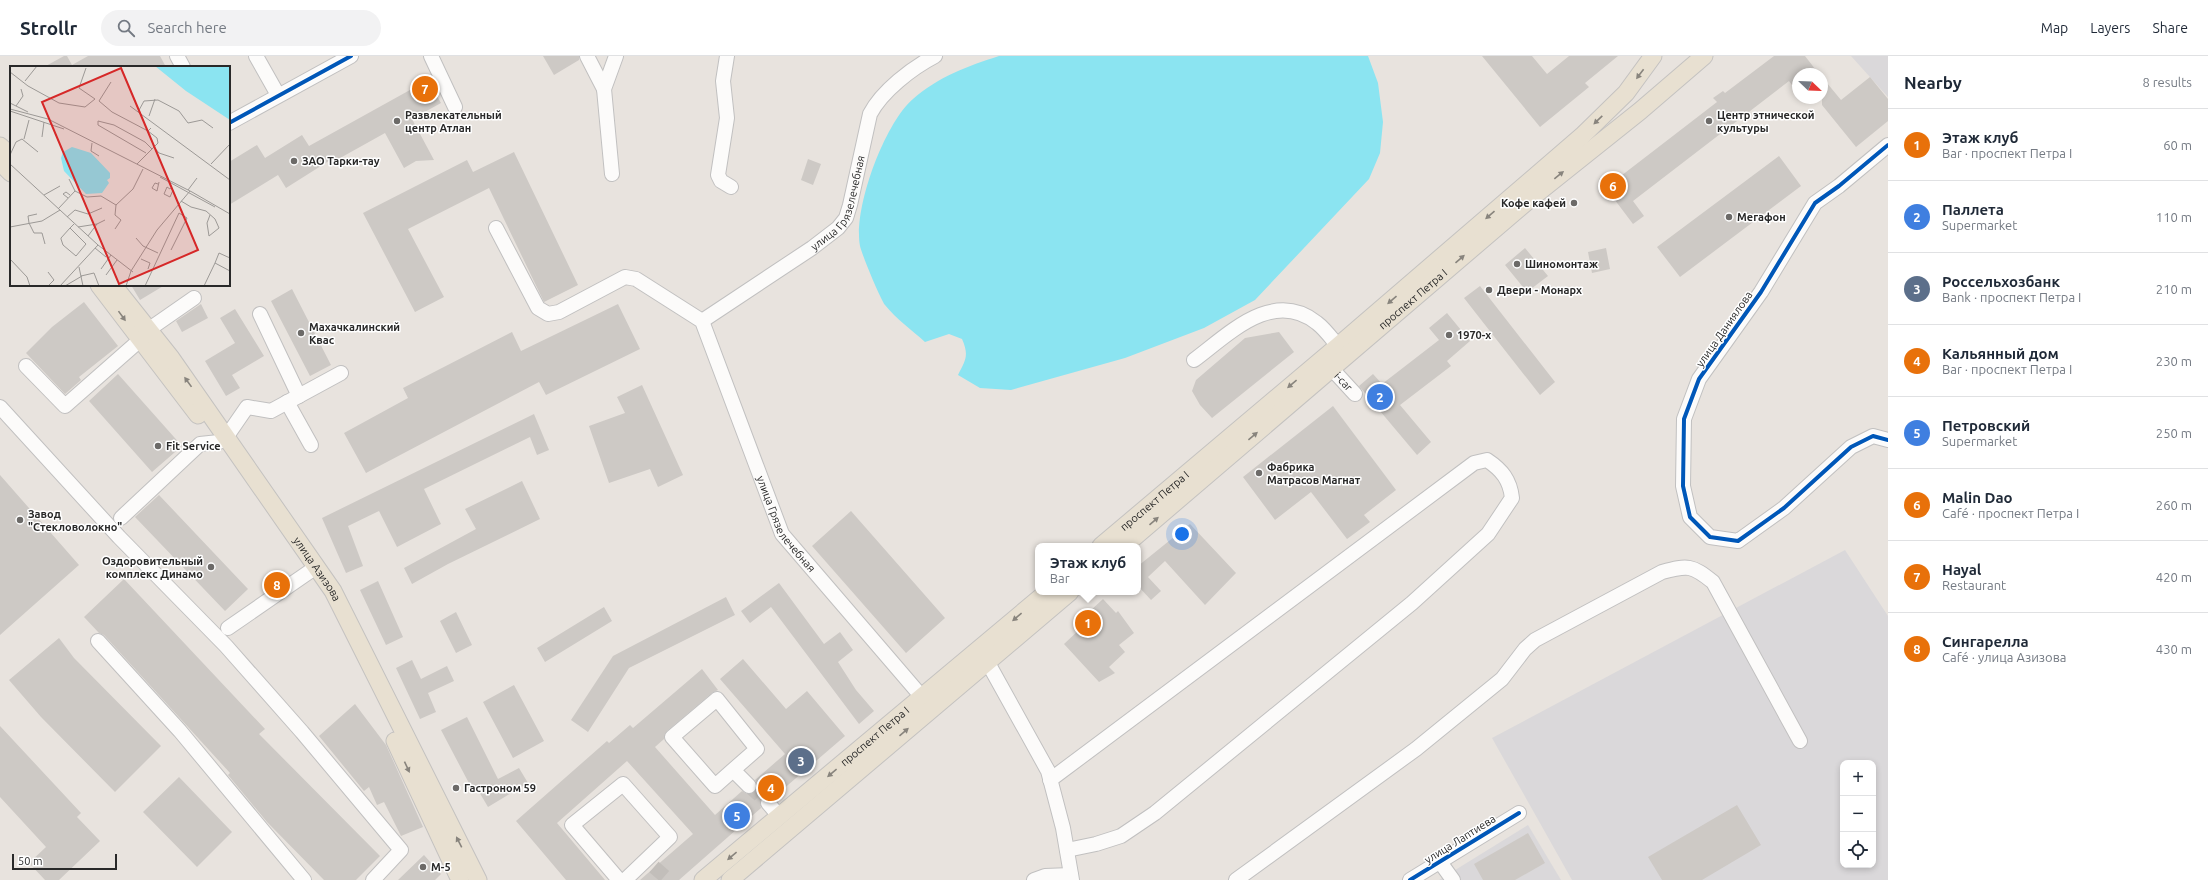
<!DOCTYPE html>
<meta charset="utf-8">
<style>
body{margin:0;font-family:Ubuntu,sans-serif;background:#f2f2f3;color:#1f2937}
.controls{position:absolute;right:12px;bottom:12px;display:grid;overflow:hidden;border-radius:8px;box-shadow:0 2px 6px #0003}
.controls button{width:36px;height:36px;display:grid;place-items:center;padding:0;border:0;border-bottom:1px solid #e0e1e3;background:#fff;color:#1f2937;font:20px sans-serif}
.compass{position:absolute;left:1792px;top:12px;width:36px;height:36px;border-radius:50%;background:#fff;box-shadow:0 2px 6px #0003;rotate:113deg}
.scale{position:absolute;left:12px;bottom:10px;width:105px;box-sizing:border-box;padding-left:4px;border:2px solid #292929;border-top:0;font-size:11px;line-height:14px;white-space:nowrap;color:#292929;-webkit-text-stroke:3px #fff;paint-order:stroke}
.you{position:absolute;left:1182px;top:478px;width:14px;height:14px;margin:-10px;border:3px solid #fff;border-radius:50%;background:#1a73e8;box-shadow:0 0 0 6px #1a73e833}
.badge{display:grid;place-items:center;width:26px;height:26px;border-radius:50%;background:#6c6a68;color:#fff;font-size:13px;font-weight:700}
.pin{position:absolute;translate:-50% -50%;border:2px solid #fff;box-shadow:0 1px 4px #0006}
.popup{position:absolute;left:1035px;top:487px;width:106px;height:52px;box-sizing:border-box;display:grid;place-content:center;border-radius:8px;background:#fff;filter:drop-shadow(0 1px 3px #0005);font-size:13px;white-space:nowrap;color:#747a83}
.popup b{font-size:15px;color:#1f2937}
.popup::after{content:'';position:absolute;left:50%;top:100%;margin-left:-8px;border:8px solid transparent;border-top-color:#fff}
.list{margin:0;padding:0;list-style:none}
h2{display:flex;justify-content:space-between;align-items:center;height:52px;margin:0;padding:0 16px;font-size:17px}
h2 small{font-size:13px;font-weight:400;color:#747a83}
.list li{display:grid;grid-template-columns:26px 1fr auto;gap:12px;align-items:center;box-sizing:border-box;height:72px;padding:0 16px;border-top:1px solid #e0e1e3}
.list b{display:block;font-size:15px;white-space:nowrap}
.list p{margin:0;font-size:13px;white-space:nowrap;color:#747a83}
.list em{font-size:13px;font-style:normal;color:#747a83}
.icon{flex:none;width:22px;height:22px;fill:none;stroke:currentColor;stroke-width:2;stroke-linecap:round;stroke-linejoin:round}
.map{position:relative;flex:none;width:1888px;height:824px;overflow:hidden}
header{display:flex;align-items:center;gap:24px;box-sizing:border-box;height:56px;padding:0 20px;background:#fff;border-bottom:1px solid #e0e1e3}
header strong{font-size:19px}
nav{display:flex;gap:22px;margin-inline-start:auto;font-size:14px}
.search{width:280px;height:36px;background:#f2f2f3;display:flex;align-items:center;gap:10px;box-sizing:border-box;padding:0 14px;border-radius:22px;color:#747a83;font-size:15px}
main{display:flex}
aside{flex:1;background:#fff}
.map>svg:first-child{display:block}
</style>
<header>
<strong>Strollr</strong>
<div class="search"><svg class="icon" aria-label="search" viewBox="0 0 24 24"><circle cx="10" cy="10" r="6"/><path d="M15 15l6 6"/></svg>Search here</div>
<nav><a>Map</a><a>Layers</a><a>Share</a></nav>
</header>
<main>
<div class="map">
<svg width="1888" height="824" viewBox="0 0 1888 824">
<rect width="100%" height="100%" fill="#e8e3de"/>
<path fill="#dad8da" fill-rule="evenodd" d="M 1851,0 L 1888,0 L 1888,41 Z
M 1845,494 L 1888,560 L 1888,824 L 1572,824 L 1492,682 ZM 1843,707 L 1873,707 L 1873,809 L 1843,809 Z
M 1528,769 L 1561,824 L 1439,824 Z"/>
<path fill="#8be4f1" d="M 999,0 L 1368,0 L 1378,27 L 1383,66 L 1380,97 L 1369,123 L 1255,244 L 1204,272 L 1125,302 L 1011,334 L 980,332 L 958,319 C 966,304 969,299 962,283 L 949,278 L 925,286 C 912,274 896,263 885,249 C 880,242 862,199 860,190 C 853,153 884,68 913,43 C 938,21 968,10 999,0 Z"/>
<path fill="#cdc9c5" d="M 64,0 L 67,0 L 72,9 L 88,0 L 160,0 L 166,11 L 44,11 Z
M 543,0 L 579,0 L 579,4 L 554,19 Z
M 1482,0 L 1532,0 L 1547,18 L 1569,0 L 1618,0 L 1585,27 L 1589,31 L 1540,71 Z
M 1774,0 L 1805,0 L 1819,18 L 1798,18 L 1798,37 L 1789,25 L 1633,145 L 1644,160 L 1633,168 L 1599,123 L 1610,115 L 1617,123 L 1717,46 L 1713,42 L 1723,35 L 1725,37 Z
M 1822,21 L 1841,44 L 1870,21 L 1888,43 L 1888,65 L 1856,91 L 1822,49 Z
M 428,24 L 441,47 L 412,63 L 434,104 L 416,105 L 404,112 L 385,77 L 333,106 L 332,103 L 286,132 L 278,119 L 229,149 L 229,106 L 257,89 L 265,102 L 302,79 L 309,90 Z
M 514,96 L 578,229 L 544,246 L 489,132 L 408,173 L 444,241 L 415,256 L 363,157 L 467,104 L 473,116 Z
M 1779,100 L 1801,130 L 1680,221 L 1657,191 Z
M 808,103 L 821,108 L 813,129 L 801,124 Z
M 1525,192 L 1548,220 L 1527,236 L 1505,209 Z
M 1606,192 L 1610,213 L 1592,217 L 1588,196 Z
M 131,229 L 165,229 L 140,244 Z
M 1480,230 L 1555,326 L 1540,339 L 1464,242 Z
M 292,233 L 331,309 L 310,320 L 271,245 Z
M 84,246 L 118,290 L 79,321 L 81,324 L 65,338 L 26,297 L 52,271 Z
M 201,248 L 208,262 L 182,276 L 176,265 Z
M 618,248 L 640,293 L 546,339 L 539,326 L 366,417 L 344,377 L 408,342 L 403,332 L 512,276 L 521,295 Z
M 235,253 L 264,300 L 232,319 L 240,332 L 226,340 L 205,305 L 235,287 L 220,262 Z
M 1447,257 L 1470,285 L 1447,305 L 1451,310 L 1400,349 L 1431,386 L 1417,399 L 1359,330 L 1373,318 L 1382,328 L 1439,284 L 1429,272 Z
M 1279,276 L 1294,296 L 1212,362 L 1200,349 L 1192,335 L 1196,324 L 1245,282 Z
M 118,318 L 182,390 L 152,416 L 89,345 Z
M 642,329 L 683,419 L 658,431 L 650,413 L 609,427 L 589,370 L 625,357 L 617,341 Z
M 1333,350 L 1396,434 L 1364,459 L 1370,466 L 1347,483 L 1311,436 L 1275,464 L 1243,421 Z
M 534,358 L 549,394 L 537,399 L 530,381 L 424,433 L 441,468 L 397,491 L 379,455 L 348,470 L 363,510 L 346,517 L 322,462 Z
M 0,419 L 79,509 L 0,579 Z
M 522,425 L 540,463 L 448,508 L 412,528 L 404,512 L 476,473 L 465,453 Z
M 159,439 L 248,533 L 225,555 L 135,461 Z
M 851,455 L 945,562 L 906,597 L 812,490 Z
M 1190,468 L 1236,517 L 1205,549 L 1165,505 L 1148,521 L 1161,535 L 1151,544 L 1138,530 L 1138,510 Z
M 124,523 L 265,673 L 259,678 L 380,800 L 356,824 L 324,824 L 267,766 L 228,719 L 230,717 L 104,579 L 99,577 L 84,561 Z
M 378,525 L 403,581 L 386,589 L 360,534 Z
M 779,527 L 824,588 L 840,576 L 853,594 L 838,606 L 856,634 L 874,655 L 859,668 L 771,551 L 750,567 L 741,555 Z
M 726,541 L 735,559 L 629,612 L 588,676 L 571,664 L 613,600 Z
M 1103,543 L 1116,557 L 1118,555 L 1134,577 L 1119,589 L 1125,596 L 1109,611 L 1115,617 L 1099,626 L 1064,588 L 1080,573 L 1074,567 L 1076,560 L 1081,555 L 1090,555 Z
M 604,551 L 612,565 L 545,606 L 537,592 Z
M 456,556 L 472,589 L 456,597 L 440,565 Z
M 59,582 L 74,602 L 161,690 L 115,736 L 41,661 L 9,624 Z
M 743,603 L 786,653 L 807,635 L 845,680 L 774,741 L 767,739 L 762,741 L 760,748 L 761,752 L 679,824 L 640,824 L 693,778 L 627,705 L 557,767 L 605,824 L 566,824 L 516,765 L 607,685 L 609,687 L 630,669 L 633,672 L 702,613 L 718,634 L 712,637 L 667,675 L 664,683 L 655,691 L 715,759 L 742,735 L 747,738 L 755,736 L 757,728 L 755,724 L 785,698 L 720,623 Z
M 412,604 L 421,623 L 447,610 L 454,625 L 428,637 L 436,656 L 420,663 L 396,612 Z
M 514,629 L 544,685 L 513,702 L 483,646 Z
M 355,648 L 386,689 L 423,771 L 401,780 L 384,746 L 377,749 L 369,731 L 364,735 L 319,680 Z
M 467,661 L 498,723 L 519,712 L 528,727 L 488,751 L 475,729 L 471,731 L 441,674 Z
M 0,670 L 81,757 L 77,761 L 100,785 L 59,824 L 45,824 L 29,807 L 46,791 L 0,741 Z
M 179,721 L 232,776 L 197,811 L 143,756 Z
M 1737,749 L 1761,789 L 1702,824 L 1662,824 L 1648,801 Z
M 1528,777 L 1545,807 L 1515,824 L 1483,824 L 1474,808 Z
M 424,799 L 441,818 L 435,824 L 398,824 Z"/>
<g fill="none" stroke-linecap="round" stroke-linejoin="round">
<path stroke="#c2beba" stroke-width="14" stroke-dasharray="14 7" stroke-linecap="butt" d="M 749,730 L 768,747
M 654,811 L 669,824"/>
<g stroke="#c1c0c0" stroke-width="16">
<g id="minor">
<path d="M 177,0 L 183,11"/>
<path d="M 256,0 L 278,39"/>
<path d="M 431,0 L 455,51"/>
<path d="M 587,0 L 604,33"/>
<path d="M 727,0 L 723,25 L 727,62 L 718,119 L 721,125 L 731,131"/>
<path d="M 229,67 L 351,0"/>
<path d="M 1888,89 L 1839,130 L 1815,147 L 1761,236 L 1699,323 L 1684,363 L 1683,430 L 1690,461 L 1710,481 L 1738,485 L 1784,452 L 1851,391 L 1873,380 L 1888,384"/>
<path d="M 612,118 L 604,33 L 616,0"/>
<path id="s1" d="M 496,172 L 538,252 L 548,258 L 559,256 L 625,221 L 636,223 L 702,265 L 782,478 L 922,641"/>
<path d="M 260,258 L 299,340"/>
<path id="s2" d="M 702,265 L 812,192 L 838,172 L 846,162 L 850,149 L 870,58 C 882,35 912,12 935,0"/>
<path d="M 148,274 L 194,242"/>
<path d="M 1194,304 C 1229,278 1273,232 1317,267 C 1325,273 1332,283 1338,290"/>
<path d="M 26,310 L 65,350 L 140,284"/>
<path id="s3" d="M 1332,313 L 1355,338"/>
<path d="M 287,346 L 311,389"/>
<path d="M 0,351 L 119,481 L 226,590 L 302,676 L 401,794 L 373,824"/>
<path d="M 121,462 L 200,388 L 219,386 L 227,380 L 247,351 L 271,355 L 341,317"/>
<path d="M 228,572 L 309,516"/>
<path d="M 98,585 L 180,675 L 304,824"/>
<path d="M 988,607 L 1048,715 L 1063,772 L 1072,824"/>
<path d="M 733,714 L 757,693 L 717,643 L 672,681 L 715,730 L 733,714 L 749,730"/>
<path d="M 1050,724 L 1474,407 L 1487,404 C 1502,414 1510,424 1512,442 L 1488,478 L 1412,547 L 1155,757 L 1121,780 L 1096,788 L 1067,794"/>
<path d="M 768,747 L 779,760"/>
<path d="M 1440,806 L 1453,824"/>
<path d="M 619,824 L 572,769 L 623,728 L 670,781 L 625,824"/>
<path d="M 1034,824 L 1045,820 L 1071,819"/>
<path d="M 1236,824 L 1416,693 L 1502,623 L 1525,593 L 1535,584 L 1662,516 C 1688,509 1692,509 1713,526 L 1800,685"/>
<path d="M 1410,824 L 1519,757"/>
</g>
</g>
<g stroke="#c4c2c0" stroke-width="19">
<g id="major">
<path d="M 0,90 L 11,100"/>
<path d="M 0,106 L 11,117"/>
<path d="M 99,229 L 198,359"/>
<path id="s4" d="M 113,229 L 171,302 L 333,535 L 478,824"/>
<path id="s5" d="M 1101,490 L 1338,290 L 1582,80 L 1626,37 L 1653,0"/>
<path id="s6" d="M 1124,490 L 1531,142 L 1640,55 L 1704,0"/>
<path d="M 395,685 L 460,824"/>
<path id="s7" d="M 703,824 L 1047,536"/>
<path d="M 730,824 L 1070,536"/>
</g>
</g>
<use href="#minor" stroke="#fcfbfa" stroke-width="14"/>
<use href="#major" stroke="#e8e0d1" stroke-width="17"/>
<g stroke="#fff" stroke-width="6">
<path id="cycleway" d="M 229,67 L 351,0
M 1888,89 L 1839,130 L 1815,147 L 1761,236 L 1699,323 L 1684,363 L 1683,430 L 1690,461 L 1710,481 L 1738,485 L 1784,452 L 1851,391 L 1873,380 L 1888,384
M 1410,824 L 1519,757"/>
</g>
<use href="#cycleway" stroke="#0057b8" stroke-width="4"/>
</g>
<defs><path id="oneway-solid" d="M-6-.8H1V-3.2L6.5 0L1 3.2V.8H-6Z"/></defs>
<g fill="#88847d">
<use href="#oneway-solid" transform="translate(1640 18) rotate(127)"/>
<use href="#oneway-solid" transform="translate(1598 64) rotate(136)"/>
<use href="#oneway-solid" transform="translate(1559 119) rotate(-39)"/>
<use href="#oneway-solid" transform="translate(1490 159) rotate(139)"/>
<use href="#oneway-solid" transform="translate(1460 203) rotate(-41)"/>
<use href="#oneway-solid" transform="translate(1392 244) rotate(139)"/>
<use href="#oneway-solid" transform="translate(122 260) rotate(54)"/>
<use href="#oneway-solid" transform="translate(188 326) rotate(-126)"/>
<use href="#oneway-solid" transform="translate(1292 328) rotate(140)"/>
<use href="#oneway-solid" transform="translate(1253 380) rotate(-40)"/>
<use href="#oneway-solid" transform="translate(1154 465) rotate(-41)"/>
<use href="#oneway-solid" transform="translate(1017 561) rotate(140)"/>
<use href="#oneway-solid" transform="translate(904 676) rotate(-41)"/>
<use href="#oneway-solid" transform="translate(407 711) rotate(65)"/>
<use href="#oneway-solid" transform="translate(832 717) rotate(140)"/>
<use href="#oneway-solid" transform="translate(459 786) rotate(-117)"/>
<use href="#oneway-solid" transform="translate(732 800) rotate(140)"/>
</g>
<g fill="#6c6a68" stroke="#fff" stroke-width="1.5">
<circle cx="397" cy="65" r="4"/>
<circle cx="1709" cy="65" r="4"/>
<circle cx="294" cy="105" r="4"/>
<circle cx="1574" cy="147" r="4"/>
<circle cx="1729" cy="161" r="4"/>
<circle cx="1517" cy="208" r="4"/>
<circle cx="1489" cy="234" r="4"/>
<circle cx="301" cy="277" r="4"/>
<circle cx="1449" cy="279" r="4"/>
<circle cx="158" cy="390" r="4"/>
<circle cx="1259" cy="417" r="4"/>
<circle cx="20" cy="464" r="4"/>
<circle cx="211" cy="511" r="4"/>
<circle cx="456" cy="732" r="4"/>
<circle cx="423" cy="811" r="4"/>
</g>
<g text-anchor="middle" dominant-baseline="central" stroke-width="3" stroke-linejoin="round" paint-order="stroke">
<g font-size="11" font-weight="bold" fill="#292929" stroke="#fff" text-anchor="start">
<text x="405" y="59">Развлекательный<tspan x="405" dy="13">центр Атлан</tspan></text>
<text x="1717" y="59">Центр этнической<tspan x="1717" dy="13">культуры</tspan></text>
<text x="302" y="105">ЗАО Тарки-тау</text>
<text x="1566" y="147" text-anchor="end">Кофе кафей</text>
<text x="1737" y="161">Мегафон</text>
<text x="1525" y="208">Шиномонтаж</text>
<text x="1497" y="234">Двери - Монарх</text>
<text x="309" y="271">Махачкалинский<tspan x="309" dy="13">Квас</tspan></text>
<text x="1457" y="279">1970-х</text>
<text x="166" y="390">Fit Service</text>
<text x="1267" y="411">Фабрика<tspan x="1267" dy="13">Матрасов Магнат</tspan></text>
<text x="28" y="458">Завод<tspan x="28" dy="13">"Стекловолокно"</tspan></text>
<text x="203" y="505" text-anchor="end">Оздоровительный<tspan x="203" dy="13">комплекс Динамо</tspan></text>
<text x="464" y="732">Гастроном 59</text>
<text x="431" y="811">М-5</text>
</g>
<g font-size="11" fill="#292929" stroke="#fff">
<text stroke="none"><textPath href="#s2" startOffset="187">улица Грязелечебная</textPath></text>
<text stroke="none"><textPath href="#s6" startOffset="380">проспект Петра I</textPath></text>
<text transform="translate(1724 273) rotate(-55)">улица Даниялова</text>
<text stroke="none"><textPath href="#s3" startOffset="17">i-car</textPath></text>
<text stroke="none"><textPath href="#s5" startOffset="70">проспект Петра I</textPath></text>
<text stroke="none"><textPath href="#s1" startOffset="498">улица Грязелечебная</textPath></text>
<text stroke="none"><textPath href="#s4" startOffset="350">улица Азизова</textPath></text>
<text stroke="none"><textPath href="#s7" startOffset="224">проспект Петра I</textPath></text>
<text transform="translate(1460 783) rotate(-32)">улица Лаптиева</text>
</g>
</g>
<g transform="translate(10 10)">
<rect width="220" height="220" fill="#e8e3de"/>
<path d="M 145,0 L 220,0 L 220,54 L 176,25 ZM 62,81 L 81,87 L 100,107 L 100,112 L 97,114 L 99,117 L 92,127 L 76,128 L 54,105 L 51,92 L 53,86 Z" fill="#8be4f1"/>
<path fill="none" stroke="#9c9996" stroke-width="1" d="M 0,6 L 18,20 L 49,37 L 75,41 L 85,33 L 69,22 L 76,2M 15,15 L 27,0M 101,16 L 89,35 L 102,46 L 138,65M 0,37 L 18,46M 6,40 L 13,30 L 11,23M 120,40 L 220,114M 0,43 L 38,53 L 182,126 L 220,148M 0,45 L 54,63M 128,46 L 134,35 L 148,34 L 169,45 L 178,57 L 192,54 L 203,62M 139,50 L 145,33M 32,71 L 34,56M 14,73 L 19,54M 82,77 L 81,85 L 89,90M 144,81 L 149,87 L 164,92M 136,87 L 88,59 L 88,55 L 104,59 L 135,76 L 142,83M 0,89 L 6,76 L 12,73 L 28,86M 0,98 L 88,179 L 123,206M 127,98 L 148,77 L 147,72 L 138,65 L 141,62M 201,98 L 220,78 L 220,72M 150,111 L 205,141M 148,118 L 145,117 L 142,122 L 147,125 L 149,116M 160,123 L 157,121 L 154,128 L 160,131 L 163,124 L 160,122M 178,124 L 187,112M 65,125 L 77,131 L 91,130 L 106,139M 34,129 L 50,120M 58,132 L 53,128 L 56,126 L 60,129M 171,135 L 181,141 L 196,145 L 205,153 L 209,162 L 199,170 L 197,157 L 200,149M 48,143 L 65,125 L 59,113M 27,148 L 18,150 L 19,157 L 24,167 L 32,167 L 35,178M 57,151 L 65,144 L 78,148 L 92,142M 0,161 L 32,155 L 50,144M 68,161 L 87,158 L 95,154M 60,162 L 76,178 L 66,190 L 53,179 L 51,173 L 51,172 L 60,162 L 64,158M 105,163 L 111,154 L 105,149 L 106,139 L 123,123 L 133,103M 78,170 L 87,158M 126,172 L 133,180 L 148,187M 85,182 L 96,191M 0,193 L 17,211 L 20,220M 131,193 L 140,197 L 138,203M 205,197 L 209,187 L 220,192M 69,201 L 73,220M 91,203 L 101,189M 38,206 L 44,214 L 38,220M 96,209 L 107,194M 71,210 L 84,207 L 89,220M 50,220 L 88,179M 55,220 L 72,210M 116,220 L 121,205 L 147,164 L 180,125M 135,220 L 169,147 L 177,152 L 161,184M 194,220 L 205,197 L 220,205"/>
<path fill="#d62828" fill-opacity="0.15" stroke="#d62828" stroke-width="2" d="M 111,2 L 188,184 L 109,218 L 32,36 Z"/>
<rect width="220" height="220" fill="none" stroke="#292929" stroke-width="2"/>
</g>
</svg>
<div class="controls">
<button>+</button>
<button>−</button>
<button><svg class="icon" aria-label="locate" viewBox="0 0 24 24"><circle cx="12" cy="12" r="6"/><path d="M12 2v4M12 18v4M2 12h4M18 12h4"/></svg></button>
</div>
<svg class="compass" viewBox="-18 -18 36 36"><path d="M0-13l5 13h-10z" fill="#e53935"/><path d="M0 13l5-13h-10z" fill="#747a83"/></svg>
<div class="scale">50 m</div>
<div class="you"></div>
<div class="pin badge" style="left:1088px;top:567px;background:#e8710a">1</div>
<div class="popup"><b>Этаж клуб</b>Bar</div>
<div class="pin badge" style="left:1380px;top:341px;background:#3f7fe0">2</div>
<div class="pin badge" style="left:801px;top:705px;background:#5c6f8a">3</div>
<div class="pin badge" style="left:771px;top:732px;background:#e8710a">4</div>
<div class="pin badge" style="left:737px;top:760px;background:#3f7fe0">5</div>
<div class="pin badge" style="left:1613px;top:130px;background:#e8710a">6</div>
<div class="pin badge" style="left:425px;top:33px;background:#e8710a">7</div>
<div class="pin badge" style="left:277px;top:529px;background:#e8710a">8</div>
</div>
<aside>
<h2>Nearby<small>8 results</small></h2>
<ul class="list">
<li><span class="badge" style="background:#e8710a">1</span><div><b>Этаж клуб</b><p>Bar · проспект Петра I</p></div><em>60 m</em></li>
<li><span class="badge" style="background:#3f7fe0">2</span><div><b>Паллета</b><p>Supermarket</p></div><em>110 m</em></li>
<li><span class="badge" style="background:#5c6f8a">3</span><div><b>Россельхозбанк</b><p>Bank · проспект Петра I</p></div><em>210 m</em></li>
<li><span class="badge" style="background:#e8710a">4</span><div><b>Кальянный дом</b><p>Bar · проспект Петра I</p></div><em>230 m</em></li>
<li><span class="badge" style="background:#3f7fe0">5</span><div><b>Петровский</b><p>Supermarket</p></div><em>250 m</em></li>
<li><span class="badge" style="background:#e8710a">6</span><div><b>Malin Dao</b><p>Café · проспект Петра I</p></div><em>260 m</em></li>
<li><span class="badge" style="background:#e8710a">7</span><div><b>Hayal</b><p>Restaurant</p></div><em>420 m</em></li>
<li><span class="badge" style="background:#e8710a">8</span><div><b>Сингарелла</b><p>Café · улица Азизова</p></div><em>430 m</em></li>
</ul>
</aside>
</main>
